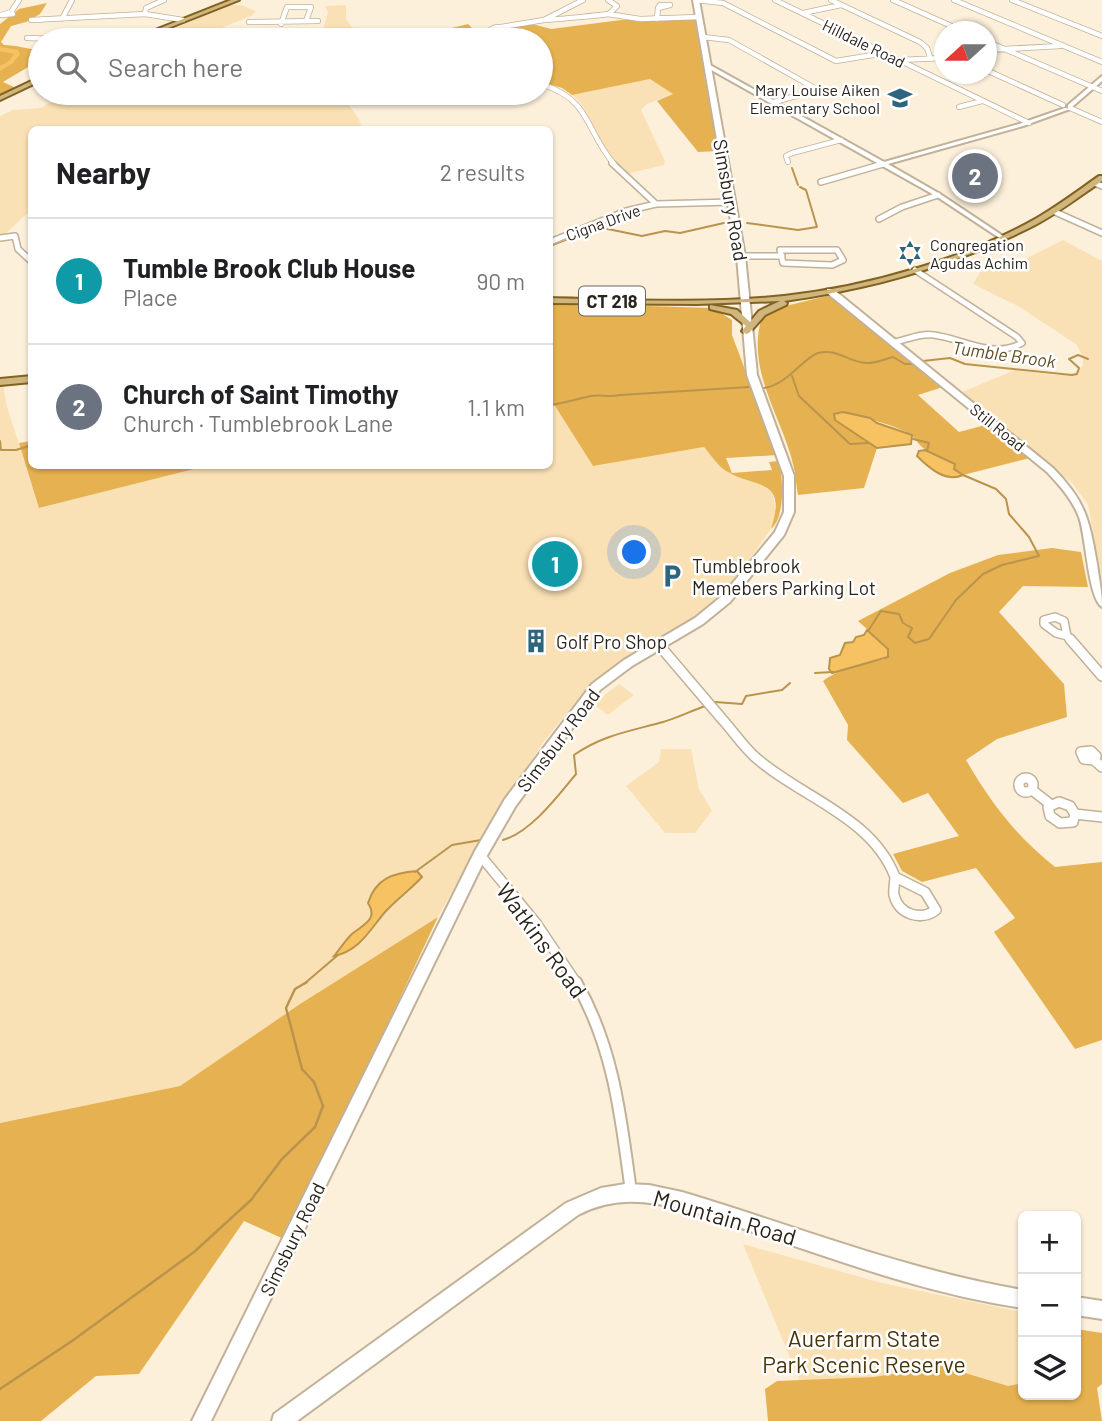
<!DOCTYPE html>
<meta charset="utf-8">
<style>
body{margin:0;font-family:Barlow,sans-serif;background:#f2f2f2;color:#202124}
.controls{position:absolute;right:21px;bottom:21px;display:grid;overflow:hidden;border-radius:10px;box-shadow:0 2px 5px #0004}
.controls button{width:63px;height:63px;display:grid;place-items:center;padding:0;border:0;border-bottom:2px solid #e0e0e0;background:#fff;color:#202124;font:35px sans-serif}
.compass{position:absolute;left:934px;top:21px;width:63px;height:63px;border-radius:50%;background:#fff;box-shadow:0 2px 5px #0004;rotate:249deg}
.you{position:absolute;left:635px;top:553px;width:24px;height:24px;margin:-18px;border:5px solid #fff;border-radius:50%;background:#1a73e8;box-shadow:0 0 0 10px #1a73e833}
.badge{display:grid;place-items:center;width:46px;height:46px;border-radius:50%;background:#0f766e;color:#fff;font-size:23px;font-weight:700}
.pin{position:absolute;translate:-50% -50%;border:4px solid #fff;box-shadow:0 2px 7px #0006}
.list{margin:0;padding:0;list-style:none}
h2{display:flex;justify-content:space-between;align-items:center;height:91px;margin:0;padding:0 28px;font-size:30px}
h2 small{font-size:23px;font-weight:400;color:#757577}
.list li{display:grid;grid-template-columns:46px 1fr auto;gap:21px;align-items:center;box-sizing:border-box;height:126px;padding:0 28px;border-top:2px solid #e0e0e0}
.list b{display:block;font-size:26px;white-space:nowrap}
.list p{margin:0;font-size:23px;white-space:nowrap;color:#757577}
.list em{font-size:23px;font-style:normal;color:#757577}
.icon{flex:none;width:38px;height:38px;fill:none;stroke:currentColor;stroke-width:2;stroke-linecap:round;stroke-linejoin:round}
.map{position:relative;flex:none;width:1102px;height:1421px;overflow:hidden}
.search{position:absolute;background:#fff;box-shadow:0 2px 5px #0004;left:28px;top:28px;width:525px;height:77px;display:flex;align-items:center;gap:18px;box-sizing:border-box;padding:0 24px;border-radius:38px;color:#757577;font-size:26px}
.panel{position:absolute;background:#fff;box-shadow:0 2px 5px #0004;left:28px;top:126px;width:525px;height:343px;border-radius:10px}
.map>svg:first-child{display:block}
</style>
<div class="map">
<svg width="1102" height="1421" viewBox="0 0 1102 1421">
<rect width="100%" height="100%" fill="#fdf0db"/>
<path fill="#fae1b5" d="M 229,5 L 241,5 L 256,11 L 251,16 C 230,24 174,51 155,37 Z
M 346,5 L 346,19 L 361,40 L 320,40 L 328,12 L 325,6 Z
M 650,79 L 674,94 L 647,104 L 641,110 L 665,161 L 664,165 L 626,174 L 607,152 L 581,103 L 572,95 Z
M 65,93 L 358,93 L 348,104 L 359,119 L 362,129 L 32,130 L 31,210 L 4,235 L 0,235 L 0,116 L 13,110 L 41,108 Z
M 1063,240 L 1102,261 L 1102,581 L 1088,505 L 1073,484 L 962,392 L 1015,370 L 1054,375 L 1075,373 L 1083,366 L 1083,358 L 1077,345 L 1018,306 L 973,284 L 980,272 L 1015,264 Z
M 0,384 L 3,384 L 7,407 L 40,508 L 206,466 L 550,466 L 550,398 L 593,466 L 704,447 L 725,471 L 764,484 L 773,494 L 776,515 L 771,529 L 727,592 L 705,612 L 620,664 L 583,693 L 542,744 L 481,840 L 438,917 L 300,1004 L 180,1086 L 0,1123 Z
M 619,684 L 634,695 L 608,715 L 593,704 Z
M 661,749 L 691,749 L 699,789 L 712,811 L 695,833 L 665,833 L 626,786 L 659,762 Z
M 743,1244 L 882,1283 L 1022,1312 L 1023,1395 L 816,1421 Z"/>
<path fill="#e6b251" d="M 47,3 L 40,14 L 26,22 L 11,26 L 1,42 L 4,45 C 17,45 26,49 40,50 L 40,60 L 3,82 L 16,88 L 0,96 L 0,24 L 19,9 Z
M 697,19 L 719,151 L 698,152 L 657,101 L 673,94 L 650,79 L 572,95 L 562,88 L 541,82 L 541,40 L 440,40 L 452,36 L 452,28 L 468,24 L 482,38 L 499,35 L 498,32 L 504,31 L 507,27 L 532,24 L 551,29 L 621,20 Z
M 831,295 L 943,387 L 918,395 L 959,432 L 989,424 L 1030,458 L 963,475 C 949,465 941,458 926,450 C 920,447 915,438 911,435 C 899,426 859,416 843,412 L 835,420 L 877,448 L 864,488 L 798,495 C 796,486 796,477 794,468 C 783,418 745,370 762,317 L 777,308 Z
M 550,303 L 713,308 L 732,320 L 732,335 L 777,455 L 726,458 L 732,473 L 772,470 L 769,462 L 778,461 C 784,477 785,518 771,529 C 788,477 756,489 726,471 C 718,466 710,454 704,447 L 593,466 L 550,398 Z
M 31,441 L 32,466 L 206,466 L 39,508 L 19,443 Z
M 1052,548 L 1081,552 L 1088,587 L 1023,586 L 999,612 L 1064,684 L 1067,717 L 997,739 L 966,760 C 991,803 1016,836 1055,867 L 1102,862 L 1102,1040 L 1075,1049 L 994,932 L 1015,918 L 976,868 L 922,882 L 902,871 L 893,854 L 959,836 L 928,793 L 903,803 L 847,740 L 848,725 L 823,681 C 833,672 869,659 883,660 L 888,648 L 858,621 L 950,573 L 998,555 Z
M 438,917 L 286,1240 L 244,1221 L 139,1374 L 96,1376 L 41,1421 L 0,1421 L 0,1123 L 180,1086 L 300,1004 Z
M 1076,1329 L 1102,1333 L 1102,1384 L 1097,1388 L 1102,1421 L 768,1421 L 765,1389 L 777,1381 L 874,1377 L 942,1366 L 1008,1386 L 1023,1383 L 1023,1395 L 1076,1395 Z"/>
<path fill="#f7c362" stroke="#ba934c" stroke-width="2" d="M 843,412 L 870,418 L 877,423 L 912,435 L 911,444 L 877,448 L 835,420 L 834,414 Z
M 925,450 L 955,464 L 954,469 L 963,475 C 946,483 929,468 917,456 L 919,451 Z
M 867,630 L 888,649 L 888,657 L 832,673 L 829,669 L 830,658 L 840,655 L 845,643 L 853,642 L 856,637 L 864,635 Z
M 417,871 L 422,877 C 411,889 398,898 386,911 C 370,929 360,951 334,956 C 340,949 346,939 353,933 C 365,924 378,919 368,903 C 376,878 393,873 417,871 Z"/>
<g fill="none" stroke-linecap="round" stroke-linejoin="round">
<path stroke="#ba934c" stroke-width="2" d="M 792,168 L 798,185
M 747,223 L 798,230 L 817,227 L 806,190 L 800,187
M 550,246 L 598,227 L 642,236 L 665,231 L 680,233 L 724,223
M 923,361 L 950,358 L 965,364 L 1072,375 L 1077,374 L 1079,368 L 1069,359 L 1078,355 L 1088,359
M 792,376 L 799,396 L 850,444 L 869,443
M 764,388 C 787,385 803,358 818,353 C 838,348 848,362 866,363 C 874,364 885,359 893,357 L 905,364 L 914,364
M 550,405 C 564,403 577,399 591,396 C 600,394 610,398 620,395 L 749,387
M 913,439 L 929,443 L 927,451
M 0,441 L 1,450 L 16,450 L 32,445
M 868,631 L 881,611 L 899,614 L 903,623 L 912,628 L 908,637 L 915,643 L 929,639 L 956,600 L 983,574 L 1002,565 L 1039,556 L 1029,537 L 1009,514 L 1006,499 L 996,489 L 963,475
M 815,673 L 833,672
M 715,702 L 742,704 L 746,696 L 782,690 L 790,683
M 503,840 C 531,832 558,796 576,774 L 574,755 C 602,735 631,731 663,722 C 677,718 691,711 705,706
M 415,872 L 452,845 L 481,840
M 304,984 L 338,955"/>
<path stroke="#ba934c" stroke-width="2.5" d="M 0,1389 L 72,1341 L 194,1252 L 251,1200 L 282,1159 L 315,1127 L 323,1106 L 314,1082 L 302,1069 L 286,1008 L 295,989 L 307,982"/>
<path fill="#f7c362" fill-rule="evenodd" d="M 0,47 L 18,50 L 20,54 L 13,63 L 0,71 L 0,66 L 9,61 L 14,54 L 0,51 Z"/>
<g stroke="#c1b198" stroke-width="6">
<path id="minor-far4" d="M 583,0 L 544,20 C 550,20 604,15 608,14 C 612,12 614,9 617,6 L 608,0
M 696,0 L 723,3 L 836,61 L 885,53
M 775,0 L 1029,123
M 831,0 L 920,42 L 927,48 L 930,57
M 893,0 L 965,32
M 954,0 L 1102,62
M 1012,0 L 1102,36
M 660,5 L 670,5 L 658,8 Z
M 11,12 L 13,14 L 1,15 Z
M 11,12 L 19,0
M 803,13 L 841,5
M 145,14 L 146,8 L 164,0
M 608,14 L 640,19 L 699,17
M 62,19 L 72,0
M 657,19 L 658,8
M 41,20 L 31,20 L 145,14 L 183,20
M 249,22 L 318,21
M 281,24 L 287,7 L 311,7 L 306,21
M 496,27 L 501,27 L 502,29 L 491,29 Z
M 501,27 L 544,20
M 144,36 L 154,40
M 703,37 L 729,40 L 818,90
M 27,38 L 87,40
M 193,40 L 219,35 L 315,33
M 986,41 L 1102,91
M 986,50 L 1060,46
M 899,60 L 944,58
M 986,70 L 1063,105
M 541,84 C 592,100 584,129 614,164
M 774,102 L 818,90
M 959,107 L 982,101
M 1070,108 L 1102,122
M 788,162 L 786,156 L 792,153 L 841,140"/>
</g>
<g stroke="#c1b198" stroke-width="8">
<path id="minor-far3" d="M 612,163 L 656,204
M 821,182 L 883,164
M 1094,183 L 1102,186
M 1053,211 L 1102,233
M 879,219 L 902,207 L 938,195
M 0,238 L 15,236 L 18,249 L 32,262
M 550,242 L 626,211 L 656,204 L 732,202
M 780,250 L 837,250 L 843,260 L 832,265 L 783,263 Z
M 741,256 L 782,256
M 895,342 C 908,339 921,333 934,335 C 964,339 992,359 1022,343 L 1017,337 L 915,270"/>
</g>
<g stroke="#c1b198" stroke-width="10">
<path id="minor-far2" d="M 1055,617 L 1064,621 L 1067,636 L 1056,633 L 1044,624 L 1044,620 Z
M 1067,636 L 1071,641"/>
</g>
<g stroke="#c1b198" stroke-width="12">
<path id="minor-far1" d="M 1070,639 L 1102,676
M 659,645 C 680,670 701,694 722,719 C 733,731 742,745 754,756 C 799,797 872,816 895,877
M 1091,751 L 1096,756 L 1094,760 L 1084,759 L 1081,752 Z
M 1094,760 L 1102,767
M1019 785a7 7 0 1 1 14 0a7 7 0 1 1-14 0Z
M 1032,790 L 1050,804
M 1059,802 L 1070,806 L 1075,814 L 1073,822 L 1060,823 L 1050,816 L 1048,807 Z
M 1075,814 L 1102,817
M 480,855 L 536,923 L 577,984
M 895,877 L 925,892 L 936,910 C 921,921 899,915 894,895 C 893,890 895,882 895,877 Z"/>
</g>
<g stroke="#c1b198" stroke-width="14">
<path id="minor" d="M 576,982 C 614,1048 621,1118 631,1192"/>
</g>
<g stroke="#c1b198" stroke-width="4">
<path id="tertiary" d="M 706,65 L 710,65 L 884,162 L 1019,124 L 1065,108 L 1070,109 L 1023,126 L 888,164 L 940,194 L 1003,236 L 1004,237 L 1001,239 L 936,196 L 706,67 Z
M 1102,76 L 1102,81 L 1072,107 L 1068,107 L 1068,105 Z
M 827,289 L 833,289 L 1053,468 C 1086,502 1089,519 1097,564 C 1099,579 1102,592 1102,607 C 1088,598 1086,536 1079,517 C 1072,499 1060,486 1047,472 L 827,293 Z"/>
</g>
<g stroke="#c1b198" stroke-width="4">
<path id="secondary" d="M 693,0 L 699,0 L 745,256 L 757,375 L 794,476 L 794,512 L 784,535 L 730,602 L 703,624 L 632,666 L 600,690 L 515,807 L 485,859 L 211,1421 L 192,1421 L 475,851 L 505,799 L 592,684 L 624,660 L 695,618 L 722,596 L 775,532 L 784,512 L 784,476 L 747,375 L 737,256 Z
M 625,1184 L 649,1185 L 682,1192 C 796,1226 905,1270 1023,1290 L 1023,1308 C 905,1291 795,1243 682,1209 C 644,1200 613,1197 578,1215 L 297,1421 L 272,1421 L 274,1414 L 566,1203 L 601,1188 Z
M 1076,1297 L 1102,1301 L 1102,1319 L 1076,1315 Z"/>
</g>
<g stroke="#816221" stroke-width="4">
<path id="primary" d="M 231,0 L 239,0 L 138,40 L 130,40 Z
M 40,77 L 40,81 L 0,100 L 0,96 Z
M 1099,176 L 1102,176 L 1102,181 C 1080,196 1058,213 1035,225 C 957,265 871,289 784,301 L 787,303 L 786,305 L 765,315 L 749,333 L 746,334 L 742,331 L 746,326 L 731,314 L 710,309 L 710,305 L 737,310 L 750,322 L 759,311 L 780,301 L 697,304 L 550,303 L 550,298 C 627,300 707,304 784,296 C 867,287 965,259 1037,218 C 1059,205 1079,190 1099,176 Z
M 32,376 L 32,382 L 0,385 L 0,379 Z"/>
</g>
<use href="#minor-far4" stroke="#fff" stroke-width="4.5"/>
<use href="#minor-far3" stroke="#fff" stroke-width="5"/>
<use href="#minor-far2" stroke="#fff" stroke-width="7"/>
<use href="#minor-far1" stroke="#fff" stroke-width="9"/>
<use href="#minor" stroke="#fff" stroke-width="10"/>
<use href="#tertiary" fill="#fff" fill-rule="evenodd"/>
<use href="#secondary" fill="#fff" fill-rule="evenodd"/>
<use href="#primary" fill="#d0b57c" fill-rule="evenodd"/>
</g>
<defs>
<g id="school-bare" transform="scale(1.89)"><path d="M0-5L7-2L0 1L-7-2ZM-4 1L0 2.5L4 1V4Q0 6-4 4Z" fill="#2d657f" stroke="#fff" stroke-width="2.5" paint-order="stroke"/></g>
<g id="synagogue-bare" transform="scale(1.89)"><path d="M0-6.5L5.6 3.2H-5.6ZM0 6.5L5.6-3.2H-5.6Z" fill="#2d657f" stroke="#fff" stroke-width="2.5" paint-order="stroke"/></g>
<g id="parking-bare" transform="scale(1.89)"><path d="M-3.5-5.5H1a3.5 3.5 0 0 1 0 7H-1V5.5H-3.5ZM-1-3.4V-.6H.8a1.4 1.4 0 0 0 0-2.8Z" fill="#2d657f" stroke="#fff" stroke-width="2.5" paint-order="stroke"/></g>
<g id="building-bare" transform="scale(1.89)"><path d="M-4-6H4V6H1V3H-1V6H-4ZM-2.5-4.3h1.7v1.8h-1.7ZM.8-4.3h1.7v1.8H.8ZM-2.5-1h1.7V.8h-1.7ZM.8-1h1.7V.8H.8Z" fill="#2d657f" stroke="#fff" stroke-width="2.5" paint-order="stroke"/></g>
</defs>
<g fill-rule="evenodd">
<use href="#school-bare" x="900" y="98"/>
<use href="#synagogue-bare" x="910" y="253"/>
<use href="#parking-bare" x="672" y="576"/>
<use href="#building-bare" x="536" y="641"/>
</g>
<g text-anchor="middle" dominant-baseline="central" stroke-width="5" stroke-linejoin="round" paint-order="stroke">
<g font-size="16" fill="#2a241a" stroke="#fff">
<text transform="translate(864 43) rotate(26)">Hilldale Road</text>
<text transform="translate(603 222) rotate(-20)">Cigna Drive</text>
<text transform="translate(998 427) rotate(39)">Still Road</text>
</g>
<g font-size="16" fill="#2a241a" stroke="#fff" text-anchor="end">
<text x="880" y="89">Mary Louise Aiken<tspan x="880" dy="18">Elementary School</tspan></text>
<text x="930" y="244" text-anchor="start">Congregation<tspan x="930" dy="18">Agudas Achim</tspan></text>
</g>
<rect fill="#fff" stroke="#6a665f" stroke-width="2" x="579" y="286.5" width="66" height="29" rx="5"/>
<g font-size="18" font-weight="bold" fill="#2a241a">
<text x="612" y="301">CT 218</text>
</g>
<g font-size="18" font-style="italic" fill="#604b23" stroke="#fff">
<text transform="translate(1004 354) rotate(8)">Tumble Brook</text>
</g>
<g font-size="19" fill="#2a241a" stroke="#fff">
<text transform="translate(731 200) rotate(80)">Simsbury Road</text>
<text transform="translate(558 740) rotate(-53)">Simsbury Road</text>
<text transform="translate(292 1239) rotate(-64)">Simsbury Road</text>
</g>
<g font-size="19" fill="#2a241a" stroke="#fff" text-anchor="start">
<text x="692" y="565">Tumblebrook<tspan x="692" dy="22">Memebers Parking Lot</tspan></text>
<text x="556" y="641">Golf Pro Shop</text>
</g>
<g font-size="23" fill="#2a241a" stroke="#fff">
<text transform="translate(542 940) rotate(54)">Watkins Road</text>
<text transform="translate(725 1217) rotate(16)">Mountain Road</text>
</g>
<g font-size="23" fill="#483408" stroke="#fff">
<text x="864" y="1338">Auerfarm State<tspan x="864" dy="26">Park Scenic Reserve</tspan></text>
</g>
</g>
</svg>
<div class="controls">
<button>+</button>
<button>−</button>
<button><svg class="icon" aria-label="layers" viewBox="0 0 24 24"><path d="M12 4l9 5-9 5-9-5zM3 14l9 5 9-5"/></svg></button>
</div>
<svg class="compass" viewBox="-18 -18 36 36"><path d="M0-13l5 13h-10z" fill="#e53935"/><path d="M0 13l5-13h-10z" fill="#757577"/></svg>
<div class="you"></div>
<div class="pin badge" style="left:555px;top:564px;background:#0f9aa8">1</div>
<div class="pin badge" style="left:975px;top:176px;background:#6b7280">2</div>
<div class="search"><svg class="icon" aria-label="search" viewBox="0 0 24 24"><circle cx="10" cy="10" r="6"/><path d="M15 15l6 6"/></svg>Search here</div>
<section class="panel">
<h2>Nearby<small>2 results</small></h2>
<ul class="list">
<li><span class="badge" style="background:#0f9aa8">1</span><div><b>Tumble Brook Club House</b><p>Place</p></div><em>90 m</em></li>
<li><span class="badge" style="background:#6b7280">2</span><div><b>Church of Saint Timothy</b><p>Church · Tumblebrook Lane</p></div><em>1.1 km</em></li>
</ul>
</section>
</div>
